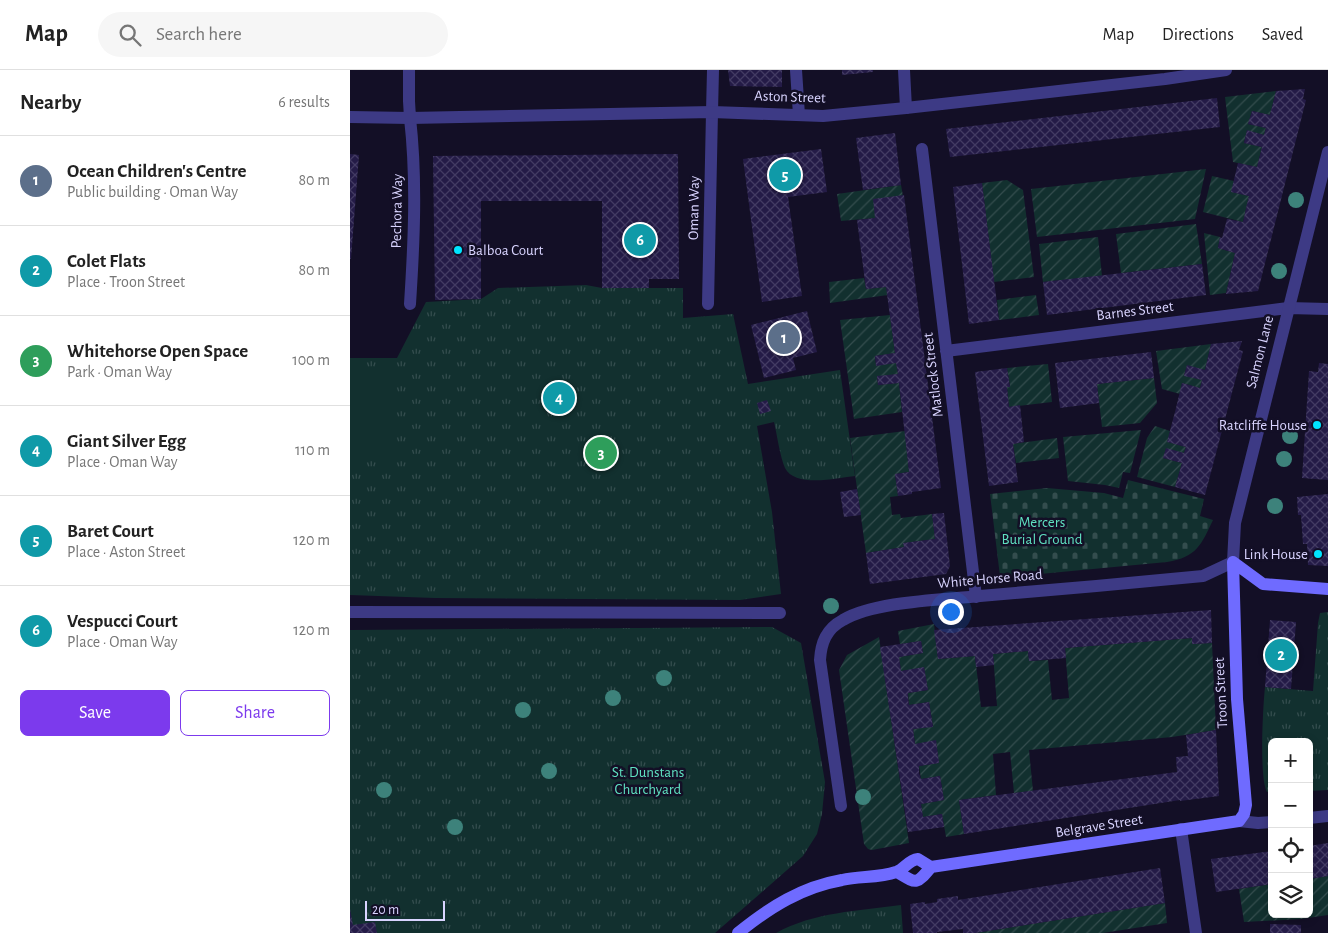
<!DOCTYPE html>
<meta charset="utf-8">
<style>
body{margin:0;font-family:"Alegreya Sans",sans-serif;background:#f6f6f6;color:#222}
.controls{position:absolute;right:15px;bottom:15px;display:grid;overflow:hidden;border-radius:8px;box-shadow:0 2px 8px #0003}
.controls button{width:45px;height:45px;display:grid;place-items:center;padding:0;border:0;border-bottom:1px solid #e0e0e0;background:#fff;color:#222;font:25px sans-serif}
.scale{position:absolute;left:15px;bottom:12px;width:80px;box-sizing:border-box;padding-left:5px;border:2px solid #d9d4ff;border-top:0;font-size:14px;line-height:18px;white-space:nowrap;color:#d9d4ff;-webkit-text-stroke:4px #130f26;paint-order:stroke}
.you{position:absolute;left:600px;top:541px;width:18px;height:18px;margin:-12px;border:4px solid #fff;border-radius:50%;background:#1a73e8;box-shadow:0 0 0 8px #1a73e833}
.badge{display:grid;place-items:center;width:32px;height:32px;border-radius:50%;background:#7c3aed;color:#fff;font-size:16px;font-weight:700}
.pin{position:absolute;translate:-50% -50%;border:2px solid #fff;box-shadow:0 1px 5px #0006}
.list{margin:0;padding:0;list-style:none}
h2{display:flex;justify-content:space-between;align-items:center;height:65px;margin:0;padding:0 20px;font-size:21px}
h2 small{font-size:16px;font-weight:400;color:#767676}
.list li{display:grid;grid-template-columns:32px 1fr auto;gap:15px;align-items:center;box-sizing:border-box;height:90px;padding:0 20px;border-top:1px solid #e0e0e0}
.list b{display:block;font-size:19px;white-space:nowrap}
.list p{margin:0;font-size:16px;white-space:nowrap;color:#767676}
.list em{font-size:16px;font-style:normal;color:#767676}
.actions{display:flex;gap:10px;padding:15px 20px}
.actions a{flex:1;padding:11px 0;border:1px solid #7c3aed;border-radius:8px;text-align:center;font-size:18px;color:#7c3aed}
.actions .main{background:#7c3aed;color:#fff}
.icon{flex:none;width:28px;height:28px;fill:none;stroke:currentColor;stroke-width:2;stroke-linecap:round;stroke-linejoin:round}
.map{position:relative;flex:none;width:978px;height:863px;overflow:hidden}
header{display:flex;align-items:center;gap:30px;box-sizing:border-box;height:70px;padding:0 25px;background:#fff;border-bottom:1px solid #e0e0e0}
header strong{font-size:24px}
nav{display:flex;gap:28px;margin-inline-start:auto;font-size:18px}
.search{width:350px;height:45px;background:#f6f6f6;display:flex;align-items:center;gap:12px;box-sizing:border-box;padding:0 18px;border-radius:28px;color:#767676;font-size:19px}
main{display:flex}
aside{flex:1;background:#fff}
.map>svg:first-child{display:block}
</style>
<header>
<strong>Map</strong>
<div class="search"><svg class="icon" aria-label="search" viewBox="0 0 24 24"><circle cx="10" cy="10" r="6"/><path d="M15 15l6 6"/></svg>Search here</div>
<nav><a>Map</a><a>Directions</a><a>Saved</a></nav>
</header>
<main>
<aside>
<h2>Nearby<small>6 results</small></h2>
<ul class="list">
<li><span class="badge" style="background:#5c6f8a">1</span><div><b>Ocean Children's Centre</b><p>Public building · Oman Way</p></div><em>80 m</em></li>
<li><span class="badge" style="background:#0f9aa8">2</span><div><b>Colet Flats</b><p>Place · Troon Street</p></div><em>80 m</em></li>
<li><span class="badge" style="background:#2e9e5b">3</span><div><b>Whitehorse Open Space</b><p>Park · Oman Way</p></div><em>100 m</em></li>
<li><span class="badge" style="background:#0f9aa8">4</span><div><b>Giant Silver Egg</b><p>Place · Oman Way</p></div><em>110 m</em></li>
<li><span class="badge" style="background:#0f9aa8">5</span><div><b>Baret Court</b><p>Place · Aston Street</p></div><em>120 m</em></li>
<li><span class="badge" style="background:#0f9aa8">6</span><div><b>Vespucci Court</b><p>Place · Oman Way</p></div><em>120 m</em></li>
</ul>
<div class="actions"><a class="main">Save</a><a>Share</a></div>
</aside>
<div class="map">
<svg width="978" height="863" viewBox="0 0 978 863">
<defs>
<pattern id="grass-tufts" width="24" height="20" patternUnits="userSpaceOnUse" patternTransform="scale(1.25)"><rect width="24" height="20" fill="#12302f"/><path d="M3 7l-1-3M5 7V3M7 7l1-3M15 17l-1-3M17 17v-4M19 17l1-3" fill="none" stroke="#344d4e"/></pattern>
<pattern id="cemetery-stones" width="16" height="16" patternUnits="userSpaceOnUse" patternTransform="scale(1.25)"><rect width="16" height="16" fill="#12302f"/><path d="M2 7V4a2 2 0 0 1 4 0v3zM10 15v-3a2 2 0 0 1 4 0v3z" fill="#344d4e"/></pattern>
<pattern id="garden-furrows" width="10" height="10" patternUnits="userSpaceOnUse" patternTransform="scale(1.25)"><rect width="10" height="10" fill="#12302f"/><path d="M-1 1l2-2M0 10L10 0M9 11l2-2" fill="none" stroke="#344d4e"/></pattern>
<pattern id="building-cross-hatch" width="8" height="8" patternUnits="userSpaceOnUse" patternTransform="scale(1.25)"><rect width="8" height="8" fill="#241b47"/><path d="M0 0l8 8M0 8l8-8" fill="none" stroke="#433b63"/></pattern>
</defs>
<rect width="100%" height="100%" fill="#130f26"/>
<path fill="url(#grass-tufts)" d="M 236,215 L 252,218 L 333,218 L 333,248 L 383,244 L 398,314 L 490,300 L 505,406 C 487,408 445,418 435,398 C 430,387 427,364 424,352 L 407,356 L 422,442 L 431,524 L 390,530 L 85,528 L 0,525 L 0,288 L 47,288 L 76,232 L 131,229 L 148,218 Z
M 978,542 L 978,720 L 959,721 L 959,672 L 922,672 L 922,722 L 917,722 C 909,708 913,636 915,617 L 963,621 L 968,553 L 970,543 Z
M 422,557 L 451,573 L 475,712 L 472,744 L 467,764 L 453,786 L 365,863 L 0,863 L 0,560 Z
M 551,835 L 553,863 L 426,863 C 464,842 508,841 551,835 Z"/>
<path fill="url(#cemetery-stones)" d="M 778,410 L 854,429 L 850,446 L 863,450 C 851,475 847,487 817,492 L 658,507 L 650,506 L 640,424 L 697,418 L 754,423 L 773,428 Z"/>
<path fill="url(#garden-furrows)" d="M 926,21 L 920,45 L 902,41 L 898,54 L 916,58 L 914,65 L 897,61 L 894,73 L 912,77 L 907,97 L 883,92 L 875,27 Z
M 856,99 L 845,149 L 687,167 L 681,119 Z
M 862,106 L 884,111 L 882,122 L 899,126 L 893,152 L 853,142 Z
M 657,110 L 673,120 L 684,207 L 644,212 L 632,113 Z
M 551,115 L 553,126 L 525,148 L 491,151 L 487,124 Z
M 846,154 L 852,194 L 771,203 L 766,164 Z
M 854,163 L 870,167 L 868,178 L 885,183 L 876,223 L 860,225 Z
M 748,167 L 752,206 L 693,212 L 689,174 Z
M 514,208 L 516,219 L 536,217 L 538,225 L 480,233 L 479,212 Z
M 686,225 L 689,245 L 649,250 L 647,230 Z
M 540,245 L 545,283 L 525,286 L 526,295 L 546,293 L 548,304 L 527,307 L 528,315 L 549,313 L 552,342 L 504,349 L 490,250 Z
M 861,274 L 855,300 L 837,296 L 834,305 L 852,310 L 850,318 L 832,313 L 830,324 L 812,319 L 806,281 Z
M 698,294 L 702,332 L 659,337 L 657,317 L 660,316 L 657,298 Z
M 804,308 L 807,333 L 790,353 L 752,357 L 747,314 Z
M 805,356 L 820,361 L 818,372 L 836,377 L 834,383 L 816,379 L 813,388 L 832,393 L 825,417 L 787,407 L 797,368 Z
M 791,360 L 780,403 L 773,402 L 769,418 L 755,415 L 718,411 L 713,367 Z
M 555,361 L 559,402 L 545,404 L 548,426 L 540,427 L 542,445 L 550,444 L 551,448 L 582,444 L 585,469 L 554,473 L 554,477 L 516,483 L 500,368 Z
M 707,368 L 709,388 L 666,393 L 663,374 Z
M 584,554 L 588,589 L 625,586 L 631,637 L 647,636 L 643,584 L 678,581 L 679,591 L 698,590 L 702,630 L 719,628 L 715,578 L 842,568 L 842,574 L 862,573 L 866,660 L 822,667 L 679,680 L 683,721 L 664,723 L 660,682 L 643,684 L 646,725 L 609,730 L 614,764 L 596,767 L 592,744 L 573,747 L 571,734 L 594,730 L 590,706 L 571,709 L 569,696 L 589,693 L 586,671 L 565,674 L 563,659 L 583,656 L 579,632 L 559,635 L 558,623 L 578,620 L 574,598 L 551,601 L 549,587 L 573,583 L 571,571 L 550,574 L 548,561 Z
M 529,567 L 559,773 L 522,780 L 518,779 L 514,774 L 489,600 L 497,585 Z
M 978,806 L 978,845 L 951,849 L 894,852 L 889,819 L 922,814 L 922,844 L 959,844 L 959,809 Z
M 815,833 L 817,853 L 753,863 L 625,863 Z"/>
<path fill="#12302f" d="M 0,300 L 42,300 L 42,390 L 0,390 Z"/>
<path fill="url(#building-cross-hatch)" d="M 378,0 L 432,0 L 432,17 L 380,16 Z
M 492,0 L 523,0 L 523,2 L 492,5 Z
M 955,19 L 953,29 L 956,30 L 908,221 L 876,224 L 885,183 L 868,178 L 870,167 L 872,168 L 877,149 L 893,152 L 897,134 L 899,126 L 881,122 L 888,93 L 907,97 L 912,77 L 894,73 L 897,60 L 914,65 L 916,58 L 898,54 L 902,41 L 920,45 L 926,21 Z
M 867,28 L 870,57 L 600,87 L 596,59 Z
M 545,63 L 551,115 L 513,120 L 506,68 Z
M 471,79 L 477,122 L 438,127 L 452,226 L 412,232 L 393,89 Z
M 0,84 L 9,85 L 1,189 L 0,189 Z
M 328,84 L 329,209 L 299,209 L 299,218 L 252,218 L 252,131 L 131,131 L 131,229 L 85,230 L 83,86 Z
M 632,113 L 649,250 L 619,254 L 603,117 Z
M 554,125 L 591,418 L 562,422 L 562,424 L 548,426 L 545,404 L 559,402 L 549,313 L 528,315 L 527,306 L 548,304 L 546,293 L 526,296 L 525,286 L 545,283 L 536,217 L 516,219 L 507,150 L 525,148 L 523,129 Z
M 852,194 L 856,225 L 697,245 L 693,212 Z
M 457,241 L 467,282 L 443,288 L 446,300 L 414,308 L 401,255 Z
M 892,271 L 889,280 L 893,281 L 855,425 L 825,417 L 832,393 L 813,388 L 816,378 L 834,383 L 836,377 L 817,372 L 825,342 L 832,313 L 850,318 L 852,310 L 834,306 L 837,295 L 855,300 L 861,274 Z
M 801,282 L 804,308 L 747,314 L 749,333 L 710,338 L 705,293 Z
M 969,293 L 978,294 L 978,410 L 952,408 L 959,301 L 968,302 Z
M 657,298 L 660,317 L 657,317 L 659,337 L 670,335 L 674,372 L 663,374 L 668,412 L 639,416 L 625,302 Z
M 417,330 L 421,341 L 410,344 L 407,333 Z
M 507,419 L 511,445 L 494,447 L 490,422 Z
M 978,424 L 978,496 L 958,495 L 957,474 L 953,474 L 951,445 L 948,445 L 947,427 Z
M 594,443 L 600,496 L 596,504 L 520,514 L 516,483 L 554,477 L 553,473 L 585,469 L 582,444 Z
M 861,540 L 862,573 L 842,574 L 842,568 L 715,578 L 716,588 L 679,591 L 678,581 L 643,584 L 644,595 L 626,597 L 625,586 L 588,589 L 584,560 Z
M 920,550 L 946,552 L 941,619 L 915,617 Z
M 571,571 L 573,583 L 549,587 L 551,601 L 574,597 L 578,620 L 558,623 L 558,629 L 559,635 L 579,632 L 583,657 L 563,659 L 564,667 L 565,674 L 586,670 L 589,693 L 569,696 L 569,703 L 571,709 L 590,706 L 594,730 L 571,734 L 572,741 L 573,747 L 592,744 L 594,757 L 558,762 L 530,577 Z
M 866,660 L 869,726 L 830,731 L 830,730 L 614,764 L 609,730 L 827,702 L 826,687 L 838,686 L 836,665 Z
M 978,773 L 978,806 L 959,809 L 959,776 Z
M 922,781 L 922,814 L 866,822 L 861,789 Z
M 810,798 L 815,833 L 625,863 L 613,863 L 613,859 L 587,862 L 587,863 L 563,863 L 560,834 L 575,832 L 575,834 L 587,832 L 587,829 L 608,826 L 608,830 Z
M 0,839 L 3,855 L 25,852 L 27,863 L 0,863 Z
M 920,854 L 951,855 L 951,863 L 920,863 Z"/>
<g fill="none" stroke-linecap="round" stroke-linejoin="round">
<path stroke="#3d3a85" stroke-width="12" d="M 446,0 L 449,45
M 554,0 L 556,38
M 362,42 L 363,0"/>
<path stroke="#3d3a85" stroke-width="12" d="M 60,234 C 64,172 67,110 60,48
M 358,234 L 362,42
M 0,542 L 430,543"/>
<path stroke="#3d3a85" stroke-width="12" d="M 59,0 L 59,31 L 60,48
M 0,47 L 60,48 L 362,42 L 473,46 L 556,38 L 815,9 L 876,0
M 572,79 L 626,527
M 596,281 L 938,238 L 978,239
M 491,736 L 470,590 C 471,573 476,559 493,550 C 525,531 592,530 630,526 C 704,520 779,513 853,506 L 883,492
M 959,748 L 978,746
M 889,751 L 908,753 L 922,752
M 831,759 L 846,863"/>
<path stroke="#3d3a85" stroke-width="12" d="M 883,492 L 885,453 L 978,82"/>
<path stroke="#6f6bff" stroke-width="12" d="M 883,492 L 913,514 L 978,519
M 547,802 C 567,814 566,815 581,797
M 388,863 C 420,837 452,817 492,810 C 510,806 529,808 546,802 C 554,800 558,790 568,789 L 581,797 L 889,751 L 894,744 L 896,735 L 887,629 L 883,492"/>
</g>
<g fill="#3d827b">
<circle cx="946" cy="130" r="8"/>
<circle cx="929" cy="201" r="8"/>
<circle cx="940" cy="366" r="8"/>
<circle cx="934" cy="389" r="8"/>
<circle cx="925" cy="436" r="8"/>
<circle cx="481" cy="536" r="8"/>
<circle cx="314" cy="608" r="8"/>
<circle cx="263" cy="628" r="8"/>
<circle cx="173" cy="640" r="8"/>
<circle cx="199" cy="701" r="8"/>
<circle cx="34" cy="720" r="8"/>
<circle cx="513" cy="727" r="8"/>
<circle cx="105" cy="757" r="8"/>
</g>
<g fill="#00e5ff" stroke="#130f26" stroke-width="2">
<circle cx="108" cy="180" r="5"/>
<circle cx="967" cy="355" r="5"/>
<circle cx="968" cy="484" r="5"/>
</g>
<g text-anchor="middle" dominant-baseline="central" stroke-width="5" stroke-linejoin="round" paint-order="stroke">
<g font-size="15" fill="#d9d4ff" stroke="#130f26">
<text transform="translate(440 27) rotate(2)">Aston Street</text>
<text transform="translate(344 138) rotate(-89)">Oman Way</text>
<text transform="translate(47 141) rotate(-89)">Pechora Way</text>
<text transform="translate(785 241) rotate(-7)">Barnes Street</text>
<text transform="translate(910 282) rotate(-76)">Salmon Lane</text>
<text transform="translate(583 305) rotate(-97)">Matlock Street</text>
<text transform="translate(640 509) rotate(-5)">White Horse Road</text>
<text transform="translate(871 623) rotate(-93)">Troon Street</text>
<text transform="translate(749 756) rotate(-9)">Belgrave Street</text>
</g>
<g font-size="15" fill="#d9d4ff" stroke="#130f26" text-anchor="end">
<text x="118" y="180" text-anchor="start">Balboa Court</text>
<text x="957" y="355">Ratcliffe House</text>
<text x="958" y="484">Link House</text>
</g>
<g font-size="15" fill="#5fe0c0" stroke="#130f26">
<text x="692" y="452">Mercers<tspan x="692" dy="17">Burial Ground</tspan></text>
<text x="298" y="702">St. Dunstans<tspan x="298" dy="17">Churchyard</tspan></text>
</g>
</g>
</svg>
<div class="controls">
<button>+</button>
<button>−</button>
<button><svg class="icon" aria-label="locate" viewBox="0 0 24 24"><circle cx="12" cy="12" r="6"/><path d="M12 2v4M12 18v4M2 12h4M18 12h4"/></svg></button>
<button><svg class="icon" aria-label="layers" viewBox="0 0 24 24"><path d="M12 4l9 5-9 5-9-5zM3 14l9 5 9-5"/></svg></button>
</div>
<div class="scale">20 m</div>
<div class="you"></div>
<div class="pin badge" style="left:434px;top:268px;background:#5c6f8a">1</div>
<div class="pin badge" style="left:931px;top:585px;background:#0f9aa8">2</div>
<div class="pin badge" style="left:251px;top:383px;background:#2e9e5b">3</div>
<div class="pin badge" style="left:209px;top:328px;background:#0f9aa8">4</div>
<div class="pin badge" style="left:435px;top:105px;background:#0f9aa8">5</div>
<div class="pin badge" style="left:290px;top:170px;background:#0f9aa8">6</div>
</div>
</main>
